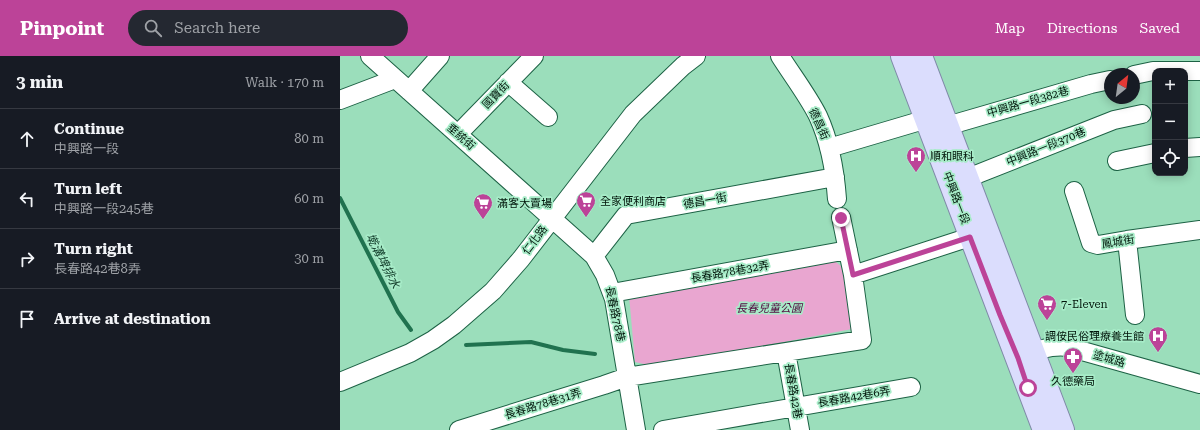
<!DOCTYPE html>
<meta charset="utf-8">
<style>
body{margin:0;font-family:"Roboto Serif","Noto Sans TC",serif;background:#242831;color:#f1f3f6}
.controls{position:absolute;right:12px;top:12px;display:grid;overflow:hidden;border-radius:8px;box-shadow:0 2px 10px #0003}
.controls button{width:36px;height:36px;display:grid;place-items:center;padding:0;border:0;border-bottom:1px solid #363941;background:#171b24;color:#f1f3f6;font:20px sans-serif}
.compass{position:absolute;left:764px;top:12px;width:36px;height:36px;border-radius:50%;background:#171b24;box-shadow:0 2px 10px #0003;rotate:29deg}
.stop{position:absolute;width:12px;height:12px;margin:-9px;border:3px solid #bc4398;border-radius:50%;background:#fff}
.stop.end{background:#bc4398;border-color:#fff;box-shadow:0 1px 4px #0008}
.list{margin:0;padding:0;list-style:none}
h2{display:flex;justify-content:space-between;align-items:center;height:52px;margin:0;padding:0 16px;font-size:17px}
h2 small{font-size:13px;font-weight:400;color:#9ea1a6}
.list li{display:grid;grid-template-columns:26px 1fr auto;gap:12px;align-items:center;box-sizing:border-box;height:60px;padding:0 16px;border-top:1px solid #363941}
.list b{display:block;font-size:15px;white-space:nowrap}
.list p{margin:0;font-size:13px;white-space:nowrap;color:#9ea1a6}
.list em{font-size:13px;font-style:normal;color:#9ea1a6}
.icon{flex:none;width:22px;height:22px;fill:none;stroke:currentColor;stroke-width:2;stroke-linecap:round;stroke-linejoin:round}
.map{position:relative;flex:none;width:860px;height:374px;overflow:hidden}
header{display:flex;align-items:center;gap:24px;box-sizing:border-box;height:56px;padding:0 20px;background:#bc4398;color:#fff}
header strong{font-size:19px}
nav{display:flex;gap:22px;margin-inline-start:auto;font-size:14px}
.search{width:280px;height:36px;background:#242831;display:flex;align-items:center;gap:10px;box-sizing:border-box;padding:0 14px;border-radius:22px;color:#9ea1a6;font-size:15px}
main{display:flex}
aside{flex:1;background:#171b24}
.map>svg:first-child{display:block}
</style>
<header>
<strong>Pinpoint</strong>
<div class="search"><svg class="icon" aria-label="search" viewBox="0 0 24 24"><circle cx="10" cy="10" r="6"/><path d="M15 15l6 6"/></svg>Search here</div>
<nav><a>Map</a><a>Directions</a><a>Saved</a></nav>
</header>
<main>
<aside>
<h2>3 min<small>Walk · 170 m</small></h2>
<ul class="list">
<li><svg class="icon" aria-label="ahead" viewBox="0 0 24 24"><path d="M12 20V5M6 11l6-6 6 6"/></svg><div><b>Continue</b><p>中興路一段</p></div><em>80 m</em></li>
<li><svg class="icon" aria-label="left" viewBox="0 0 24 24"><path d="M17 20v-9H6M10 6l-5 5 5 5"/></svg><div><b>Turn left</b><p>中興路一段245巷</p></div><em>60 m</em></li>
<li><svg class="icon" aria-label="right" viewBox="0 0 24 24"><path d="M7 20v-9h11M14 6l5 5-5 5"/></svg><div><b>Turn right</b><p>長春路42巷8弄</p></div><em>30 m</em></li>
<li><svg class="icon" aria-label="arrive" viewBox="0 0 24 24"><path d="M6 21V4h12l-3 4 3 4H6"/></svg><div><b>Arrive at destination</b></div></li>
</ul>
</aside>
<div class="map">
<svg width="860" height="374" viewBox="0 0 860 374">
<rect width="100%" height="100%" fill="#9bdebb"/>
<path fill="#e9a6d0" d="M 492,203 L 501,210 L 506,229 L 512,273 L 439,287 L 308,309 L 295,306 L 289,239 Z"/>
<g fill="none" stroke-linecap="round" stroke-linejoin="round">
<path stroke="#20724f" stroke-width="4" d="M 0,142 L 58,256 L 71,274
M 126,289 L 191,286 L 223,294 L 255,298"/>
<g stroke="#1d6245" stroke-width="20">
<path id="minor" d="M 30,0 L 254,200 L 265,219 L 274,243 L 296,374
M 440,0 C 452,19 468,40 478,60 C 490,86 495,115 497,143
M 794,19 L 813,15 L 860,15
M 168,26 L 208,61
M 69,35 L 100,0
M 0,44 L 55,23
M 607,70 L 751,28 L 770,24
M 118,78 L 194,0
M 489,92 L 587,63
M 845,92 L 860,91
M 777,105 L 815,97
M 615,127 L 774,64 L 802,58
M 734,135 L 751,187 L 758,189 L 787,184 L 860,174
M 787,184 L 795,259
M 254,200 L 286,159 L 495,121
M 513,219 L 630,181
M 272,237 L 508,194
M 446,296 L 460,374
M 682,301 C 696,294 712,289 728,291 L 860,328
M 0,326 L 70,297 L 93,284 L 114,269 L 153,235 L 181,203 L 293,58 L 343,10 L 356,0
M 119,374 L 264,329 L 287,321 L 522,284 L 513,219 L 501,161
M 323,374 L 571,331"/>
</g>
<g stroke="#7f89a7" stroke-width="24">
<path id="major" d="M 562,0 L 704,374
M 581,0 L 723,374"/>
</g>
<use href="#minor" stroke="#fff" stroke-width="18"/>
<use href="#major" stroke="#dbddfd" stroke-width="22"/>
</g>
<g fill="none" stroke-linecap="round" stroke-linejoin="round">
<path stroke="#bc4398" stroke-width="5" d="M 501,162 L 513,219 L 630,181 L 660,259 L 678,302 L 688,332"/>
</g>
<defs>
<g id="hospital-pin" transform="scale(1)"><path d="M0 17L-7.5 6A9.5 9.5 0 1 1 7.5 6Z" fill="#bc4398" stroke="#a7ecc8"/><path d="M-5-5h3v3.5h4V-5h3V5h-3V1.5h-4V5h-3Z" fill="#fff"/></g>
<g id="supermarket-pin" transform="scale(1)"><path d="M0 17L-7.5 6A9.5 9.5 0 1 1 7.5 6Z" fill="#bc4398" stroke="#a7ecc8"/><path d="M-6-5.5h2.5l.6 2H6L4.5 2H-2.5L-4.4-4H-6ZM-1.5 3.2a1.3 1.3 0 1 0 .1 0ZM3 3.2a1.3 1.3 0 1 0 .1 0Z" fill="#fff"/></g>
<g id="pharmacy-pin" transform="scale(1)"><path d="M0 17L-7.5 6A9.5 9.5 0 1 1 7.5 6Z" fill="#bc4398" stroke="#a7ecc8"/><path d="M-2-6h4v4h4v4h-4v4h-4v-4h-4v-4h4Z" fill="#fff"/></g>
</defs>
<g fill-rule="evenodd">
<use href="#hospital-pin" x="576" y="100"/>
<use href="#supermarket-pin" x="246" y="145"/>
<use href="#supermarket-pin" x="143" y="147"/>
<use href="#supermarket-pin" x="707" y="248"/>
<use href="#hospital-pin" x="818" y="280"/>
<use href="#pharmacy-pin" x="733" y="301"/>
</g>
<g text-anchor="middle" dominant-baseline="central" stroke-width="3.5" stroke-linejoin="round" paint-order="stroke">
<g font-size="11" fill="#00150a" stroke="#a7ecc8">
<text transform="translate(156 39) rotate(-46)">國寶街</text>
<text transform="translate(688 46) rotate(-16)">中興路一段382巷</text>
<text transform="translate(479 68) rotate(66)">德昌街</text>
<text transform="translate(121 81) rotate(41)">垂統街</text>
<text transform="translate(706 91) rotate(-22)">中興路一段370巷</text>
<text transform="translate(616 142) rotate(69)">中興路一段</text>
<text transform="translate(365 145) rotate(-10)">德昌一街</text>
<text transform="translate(195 184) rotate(-53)">仁化路</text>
<text transform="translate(778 186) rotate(-9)">鳳城街</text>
<text transform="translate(390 216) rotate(-10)">長春路78巷32弄</text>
<text transform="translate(275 258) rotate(78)">長春路78巷</text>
<text transform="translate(769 303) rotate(16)">塗城路</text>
<text transform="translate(453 335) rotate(80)">長春路42巷</text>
<text transform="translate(514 341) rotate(-10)">長春路42巷6弄</text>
<text transform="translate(203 348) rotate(-17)">長春路78巷31弄</text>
</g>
<g font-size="11" fill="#00150a" stroke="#a7ecc8" text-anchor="start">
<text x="590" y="100">順和眼科</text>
<text x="260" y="145">全家便利商店</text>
<text x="157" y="147">滿客大賣場</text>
<text x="721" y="248">7-Eleven</text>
<text x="804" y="280" text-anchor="end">調侒民俗理療養生館</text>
<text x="733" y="325" text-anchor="middle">久德藥局</text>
</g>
<g font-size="11" font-style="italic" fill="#52083f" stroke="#a7ecc8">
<text x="429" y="252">長春兒童公園</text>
</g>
<g font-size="12" font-style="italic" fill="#194431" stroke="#a7ecc8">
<text transform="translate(43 205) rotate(63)">墘溝埤排水</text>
</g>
</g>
</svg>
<div class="controls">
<button>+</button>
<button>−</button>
<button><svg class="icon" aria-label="locate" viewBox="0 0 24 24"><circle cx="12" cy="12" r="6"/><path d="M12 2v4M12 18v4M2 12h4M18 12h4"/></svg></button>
</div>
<svg class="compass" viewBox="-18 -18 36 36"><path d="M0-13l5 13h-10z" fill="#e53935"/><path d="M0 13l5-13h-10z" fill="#9ea1a6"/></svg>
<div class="stop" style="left:688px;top:332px"></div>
<div class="stop end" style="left:501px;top:162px"></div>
</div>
</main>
